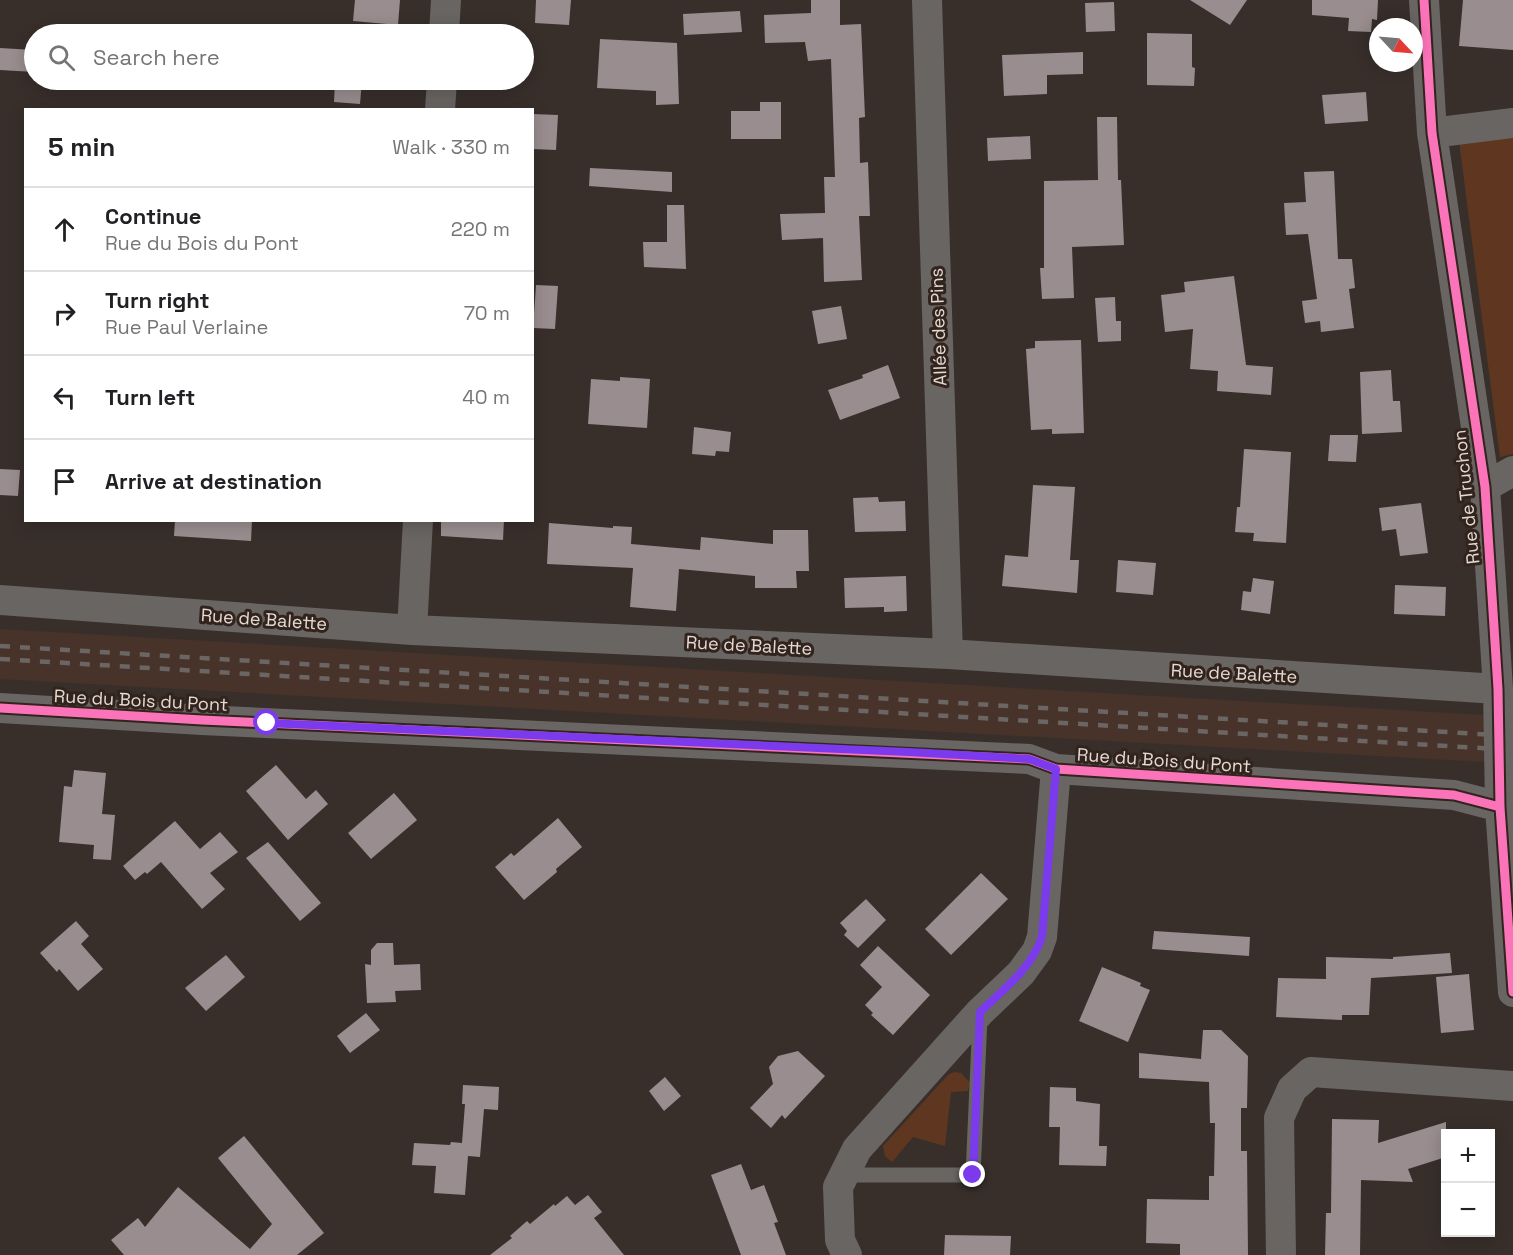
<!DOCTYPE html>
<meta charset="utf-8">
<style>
body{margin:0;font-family:"Space Grotesk",sans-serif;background:#f2f2f2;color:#202124}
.controls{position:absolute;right:18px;bottom:18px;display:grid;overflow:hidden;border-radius:0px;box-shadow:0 3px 15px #0003}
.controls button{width:54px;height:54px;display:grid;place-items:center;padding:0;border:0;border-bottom:2px solid #e0e0e0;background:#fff;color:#202124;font:30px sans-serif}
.compass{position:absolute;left:1369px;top:18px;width:54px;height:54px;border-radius:50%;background:#fff;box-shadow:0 3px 15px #0003;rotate:116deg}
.stop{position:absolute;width:18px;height:18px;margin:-14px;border:4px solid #7c3aed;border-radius:50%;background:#fff}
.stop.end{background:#7c3aed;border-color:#fff;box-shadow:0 2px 6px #0008}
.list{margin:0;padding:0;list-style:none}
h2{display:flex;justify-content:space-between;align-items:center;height:78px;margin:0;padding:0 24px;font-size:26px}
h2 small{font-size:20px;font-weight:400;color:#757577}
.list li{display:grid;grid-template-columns:39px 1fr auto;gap:18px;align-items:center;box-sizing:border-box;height:84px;padding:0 24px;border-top:2px solid #e0e0e0}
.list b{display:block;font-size:22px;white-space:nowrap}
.list p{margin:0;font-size:20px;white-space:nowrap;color:#757577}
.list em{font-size:20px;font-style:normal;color:#757577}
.icon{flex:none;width:33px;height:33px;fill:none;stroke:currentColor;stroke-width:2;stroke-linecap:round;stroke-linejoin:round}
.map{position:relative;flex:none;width:1513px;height:1255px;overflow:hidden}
.search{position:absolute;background:#fff;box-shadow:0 3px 15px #0003;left:24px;top:24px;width:510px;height:66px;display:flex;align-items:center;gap:15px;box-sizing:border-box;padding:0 21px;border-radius:33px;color:#757577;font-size:22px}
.panel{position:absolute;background:#fff;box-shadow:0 3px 15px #0003;left:24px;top:108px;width:510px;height:414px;border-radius:0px}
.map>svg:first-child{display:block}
</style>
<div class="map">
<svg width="1513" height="1255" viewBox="0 0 1513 1255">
<rect width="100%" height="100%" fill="#382f2b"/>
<path fill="#473329" d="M 0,629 L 1484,715 L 1485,762 L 0,679 Z"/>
<path fill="#5f3721" d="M 1513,134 L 1513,454 L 1500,457 L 1459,141 Z
M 954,1072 L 961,1073 L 970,1083 L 968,1091 L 951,1092 L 945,1146 L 913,1137 L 892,1162 L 885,1156 L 883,1146 L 948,1075 Z"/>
<path fill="#998d8f" d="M 355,0 L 400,0 L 398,25 L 353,21 Z
M 536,0 L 571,0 L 569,25 L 535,23 Z
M 811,0 L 840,0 L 840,25 L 861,24 L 865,117 L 859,118 L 860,163 L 868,162 L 870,216 L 859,216 L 862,280 L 824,282 L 823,238 L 782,240 L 780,214 L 825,213 L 824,177 L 835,177 L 831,59 L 808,61 L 805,42 L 765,43 L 764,15 L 811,13 Z
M 1190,0 L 1247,0 L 1230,25 Z
M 1312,0 L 1378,0 L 1377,20 L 1372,19 L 1371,32 L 1348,31 L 1349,18 L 1312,15 Z
M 1463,0 L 1513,0 L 1513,50 L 1459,46 Z
M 1114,2 L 1115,31 L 1086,32 L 1085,3 Z
M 740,11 L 742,32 L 684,35 L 683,14 Z
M 1147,33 L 1192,34 L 1192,67 L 1195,68 L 1194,86 L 1147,85 Z
M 600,39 L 677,43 L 679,104 L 656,105 L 656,91 L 597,88 Z
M 0,48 L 34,50 L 34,72 L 0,70 Z
M 1083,52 L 1083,74 L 1047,75 L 1047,94 L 1004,96 L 1002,55 Z
M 335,80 L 362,80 L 360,104 L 334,102 Z
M 1366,92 L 1368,121 L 1325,124 L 1322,95 Z
M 760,102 L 781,102 L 781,139 L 731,139 L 731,111 L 760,111 Z
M 532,114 L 558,115 L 556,150 L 532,149 Z
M 1097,117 L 1117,117 L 1118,180 L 1121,180 L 1124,245 L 1072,247 L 1074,298 L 1042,299 L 1040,268 L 1044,268 L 1044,181 L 1098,180 Z
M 1030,136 L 1031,159 L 988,161 L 987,138 Z
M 590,168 L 672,172 L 672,192 L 589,186 Z
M 1334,171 L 1338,259 L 1352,259 L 1355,288 L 1349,289 L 1354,328 L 1321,332 L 1320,321 L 1305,323 L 1302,301 L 1317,299 L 1308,234 L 1286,235 L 1284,203 L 1306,202 L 1304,172 Z
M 667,205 L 684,205 L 686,269 L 644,267 L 643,242 L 667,242 Z
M 1234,276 L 1246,365 L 1273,367 L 1271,395 L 1217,391 L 1218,371 L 1190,369 L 1193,329 L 1165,332 L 1161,295 L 1185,292 L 1184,282 Z
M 536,285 L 558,286 L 555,329 L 533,328 Z
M 1115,297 L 1116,321 L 1121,321 L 1121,341 L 1098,342 L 1095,298 Z
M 841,306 L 847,339 L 818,344 L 812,311 Z
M 1081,340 L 1084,433 L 1052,434 L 1052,429 L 1031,430 L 1026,349 L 1035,348 L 1035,341 Z
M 888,365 L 900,398 L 840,420 L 828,390 L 863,378 L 862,375 Z
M 1391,370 L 1393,401 L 1400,401 L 1402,432 L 1362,434 L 1360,372 Z
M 620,377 L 650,379 L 647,428 L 588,424 L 591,379 L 620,381 Z
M 694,427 L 731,432 L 729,452 L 716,451 L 715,456 L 692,454 Z
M 1330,435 L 1358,435 L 1356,462 L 1328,461 Z
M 1244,449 L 1291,452 L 1286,543 L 1253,541 L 1254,533 L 1235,532 L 1237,507 L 1240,507 Z
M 0,469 L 20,470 L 18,496 L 0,495 Z
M 1033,485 L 1075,487 L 1070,560 L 1079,560 L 1077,593 L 1002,586 L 1005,555 L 1028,557 Z
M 878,497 L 879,502 L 905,501 L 906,531 L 855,532 L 853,498 Z
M 1421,503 L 1428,553 L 1400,556 L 1396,529 L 1382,531 L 1379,508 Z
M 175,520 L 252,520 L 251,541 L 174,536 Z
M 441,520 L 504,520 L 503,540 L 441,536 Z
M 549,523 L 613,528 L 613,526 L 632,527 L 631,544 L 700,550 L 701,537 L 773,544 L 773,530 L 808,530 L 809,571 L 796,571 L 797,588 L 755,588 L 755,576 L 679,569 L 676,611 L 630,607 L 633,568 L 547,564 Z
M 1118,560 L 1156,563 L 1153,595 L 1116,592 Z
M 906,576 L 907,611 L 884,612 L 884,607 L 845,608 L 844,578 Z
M 1253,578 L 1274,581 L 1270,614 L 1241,610 L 1243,591 L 1251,592 Z
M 1395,585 L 1446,587 L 1445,616 L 1394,614 Z
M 276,765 L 306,799 L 316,790 L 328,804 L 288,840 L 246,791 Z
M 74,770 L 106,773 L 102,814 L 115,815 L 111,860 L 93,859 L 94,845 L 59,842 L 64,786 L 72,787 Z
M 394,793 L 417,820 L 371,859 L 348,833 Z
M 558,818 L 582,847 L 556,869 L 557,872 L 524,900 L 495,867 L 511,853 L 514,856 Z
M 175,821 L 200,849 L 220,832 L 238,852 L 210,873 L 225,889 L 202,909 L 161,862 L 147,874 L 145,872 L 135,880 L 123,866 Z
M 268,842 L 321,903 L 300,921 L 246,858 Z
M 981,873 L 1008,899 L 951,955 L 925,929 Z
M 866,899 L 886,920 L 858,948 L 844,935 L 847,931 L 840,923 Z
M 76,921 L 89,936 L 81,944 L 103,969 L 78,991 L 59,969 L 57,972 L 40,953 Z
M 1154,931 L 1250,937 L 1249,956 L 1152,949 Z
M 377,943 L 393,943 L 394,965 L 420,964 L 421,990 L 395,991 L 396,1002 L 367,1003 L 365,964 L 371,965 L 371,950 Z
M 878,946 L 930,995 L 893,1035 L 871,1015 L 873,1013 L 865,1005 L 882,987 L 860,965 Z
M 1450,953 L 1452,973 L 1371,978 L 1369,1015 L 1342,1015 L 1342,1020 L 1276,1017 L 1278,978 L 1326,979 L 1326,957 L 1393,959 L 1393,957 Z
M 226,955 L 245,977 L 206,1011 L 185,988 Z
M 1102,967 L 1141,983 L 1140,986 L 1150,990 L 1128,1042 L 1079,1021 Z
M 1469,974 L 1474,1030 L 1441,1033 L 1436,977 Z
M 366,1013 L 380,1030 L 350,1053 L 337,1036 Z
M 1203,1030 L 1221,1030 L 1248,1056 L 1247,1108 L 1241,1108 L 1241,1151 L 1247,1151 L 1248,1255 L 1180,1255 L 1180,1244 L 1146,1243 L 1147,1199 L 1209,1200 L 1209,1176 L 1214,1176 L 1215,1123 L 1210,1123 L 1209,1082 L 1139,1078 L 1139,1053 L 1201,1059 Z
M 798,1051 L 825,1076 L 785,1119 L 782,1115 L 771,1128 L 750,1108 L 773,1084 L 769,1067 L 778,1056 Z
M 665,1077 L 681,1096 L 664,1111 L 649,1091 Z
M 463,1085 L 499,1087 L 498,1110 L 484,1109 L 480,1157 L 468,1156 L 465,1195 L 434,1193 L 436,1166 L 412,1165 L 414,1143 L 450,1145 L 451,1142 L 462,1143 L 465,1104 L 462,1104 Z
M 1050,1087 L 1076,1088 L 1076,1101 L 1100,1104 L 1099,1146 L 1107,1146 L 1106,1166 L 1059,1165 L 1060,1127 L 1049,1127 Z
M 1332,1119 L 1379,1120 L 1378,1143 L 1446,1122 L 1446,1157 L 1408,1169 L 1413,1182 L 1361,1180 L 1360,1255 L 1325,1255 L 1326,1213 L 1331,1213 Z
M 244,1136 L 324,1233 L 297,1255 L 124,1255 L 111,1240 L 138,1218 L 145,1227 L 178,1187 L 250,1249 L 272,1224 L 218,1158 Z
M 741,1164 L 751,1190 L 764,1185 L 778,1222 L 774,1223 L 786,1255 L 741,1255 L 711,1175 Z
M 588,1195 L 602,1212 L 594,1218 L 624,1255 L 490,1255 L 512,1238 L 510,1236 L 527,1221 L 530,1224 L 554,1204 L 555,1206 L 567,1196 L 575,1205 Z
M 945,1235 L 1011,1236 L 1010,1255 L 944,1255 Z"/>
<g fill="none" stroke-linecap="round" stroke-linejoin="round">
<path stroke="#686563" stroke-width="15" d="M 844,1175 L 973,1175 L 980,1017"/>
<path stroke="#686563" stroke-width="30" d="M 927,0 L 948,654
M 1424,0 L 1432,133 L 1485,487 L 1498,689 L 1500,807 L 1513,992
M 444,34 L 446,0
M 440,110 L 442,80
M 1432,133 L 1513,123
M 1485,487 L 1513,471
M 0,600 L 412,630 L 948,654 L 1498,689
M 412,630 L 418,520
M 0,708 L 202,720 L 1029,759 L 1056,769 L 1454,795 L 1500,807
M 847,1255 L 840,1240 L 838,1187 L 857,1149 L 980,1012 L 1021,973 L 1037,951 L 1042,937 L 1056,769
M 1281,1255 L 1279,1118 L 1292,1089 L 1311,1072 L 1513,1086"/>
<path stroke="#6b6664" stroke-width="4.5" stroke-dasharray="10 10" stroke-linecap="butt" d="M 0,646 L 1513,736
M 0,659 L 1513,750"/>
<g stroke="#32241c" stroke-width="13">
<path id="cycleway" d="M 1424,0 L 1432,133 L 1485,487 L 1498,689 L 1500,807 L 1513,992
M 0,708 L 202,720 L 1029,759 L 1056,769 L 1454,795 L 1500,807"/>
</g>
<use href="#cycleway" stroke="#fb73b8" stroke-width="9"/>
</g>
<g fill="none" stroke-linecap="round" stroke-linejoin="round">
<path stroke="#7c3aed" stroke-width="8" d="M 267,723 L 908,752 L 1029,759 L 1056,769 L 1042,937 C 1031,969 1004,989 980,1012 L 973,1175"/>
</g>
<g text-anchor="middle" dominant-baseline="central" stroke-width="6" stroke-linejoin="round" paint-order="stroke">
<g font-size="18" fill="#e4dad5" stroke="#32241c">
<text transform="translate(938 327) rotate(-92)">Allée des Pins</text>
<text transform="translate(1466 497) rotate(-96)">Rue de Truchon</text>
<text transform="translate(264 619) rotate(4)">Rue de Balette</text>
<text transform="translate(749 645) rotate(3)">Rue de Balette</text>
<text transform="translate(1234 673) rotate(3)">Rue de Balette</text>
<text transform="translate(141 700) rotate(3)">Rue du Bois du Pont</text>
<text transform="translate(1164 760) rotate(4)">Rue du Bois du Pont</text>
</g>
</g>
</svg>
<div class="controls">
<button>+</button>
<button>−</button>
</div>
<svg class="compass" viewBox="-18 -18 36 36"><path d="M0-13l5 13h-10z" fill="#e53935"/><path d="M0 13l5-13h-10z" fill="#757577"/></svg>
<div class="stop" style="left:267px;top:723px"></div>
<div class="stop end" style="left:973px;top:1175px"></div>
<div class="search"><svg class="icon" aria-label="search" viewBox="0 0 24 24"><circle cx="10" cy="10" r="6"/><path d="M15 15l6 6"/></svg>Search here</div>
<section class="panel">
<h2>5 min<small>Walk · 330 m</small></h2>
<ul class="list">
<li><svg class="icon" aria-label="ahead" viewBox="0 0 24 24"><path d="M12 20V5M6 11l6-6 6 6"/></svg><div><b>Continue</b><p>Rue du Bois du Pont</p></div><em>220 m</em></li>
<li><svg class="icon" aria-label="right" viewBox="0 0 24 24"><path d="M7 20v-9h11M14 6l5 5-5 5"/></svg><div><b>Turn right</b><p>Rue Paul Verlaine</p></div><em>70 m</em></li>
<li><svg class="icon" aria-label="left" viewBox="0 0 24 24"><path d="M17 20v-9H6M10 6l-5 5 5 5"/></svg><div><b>Turn left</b></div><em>40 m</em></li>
<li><svg class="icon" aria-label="arrive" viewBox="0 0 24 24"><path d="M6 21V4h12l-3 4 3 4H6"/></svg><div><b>Arrive at destination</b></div></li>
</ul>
</section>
</div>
